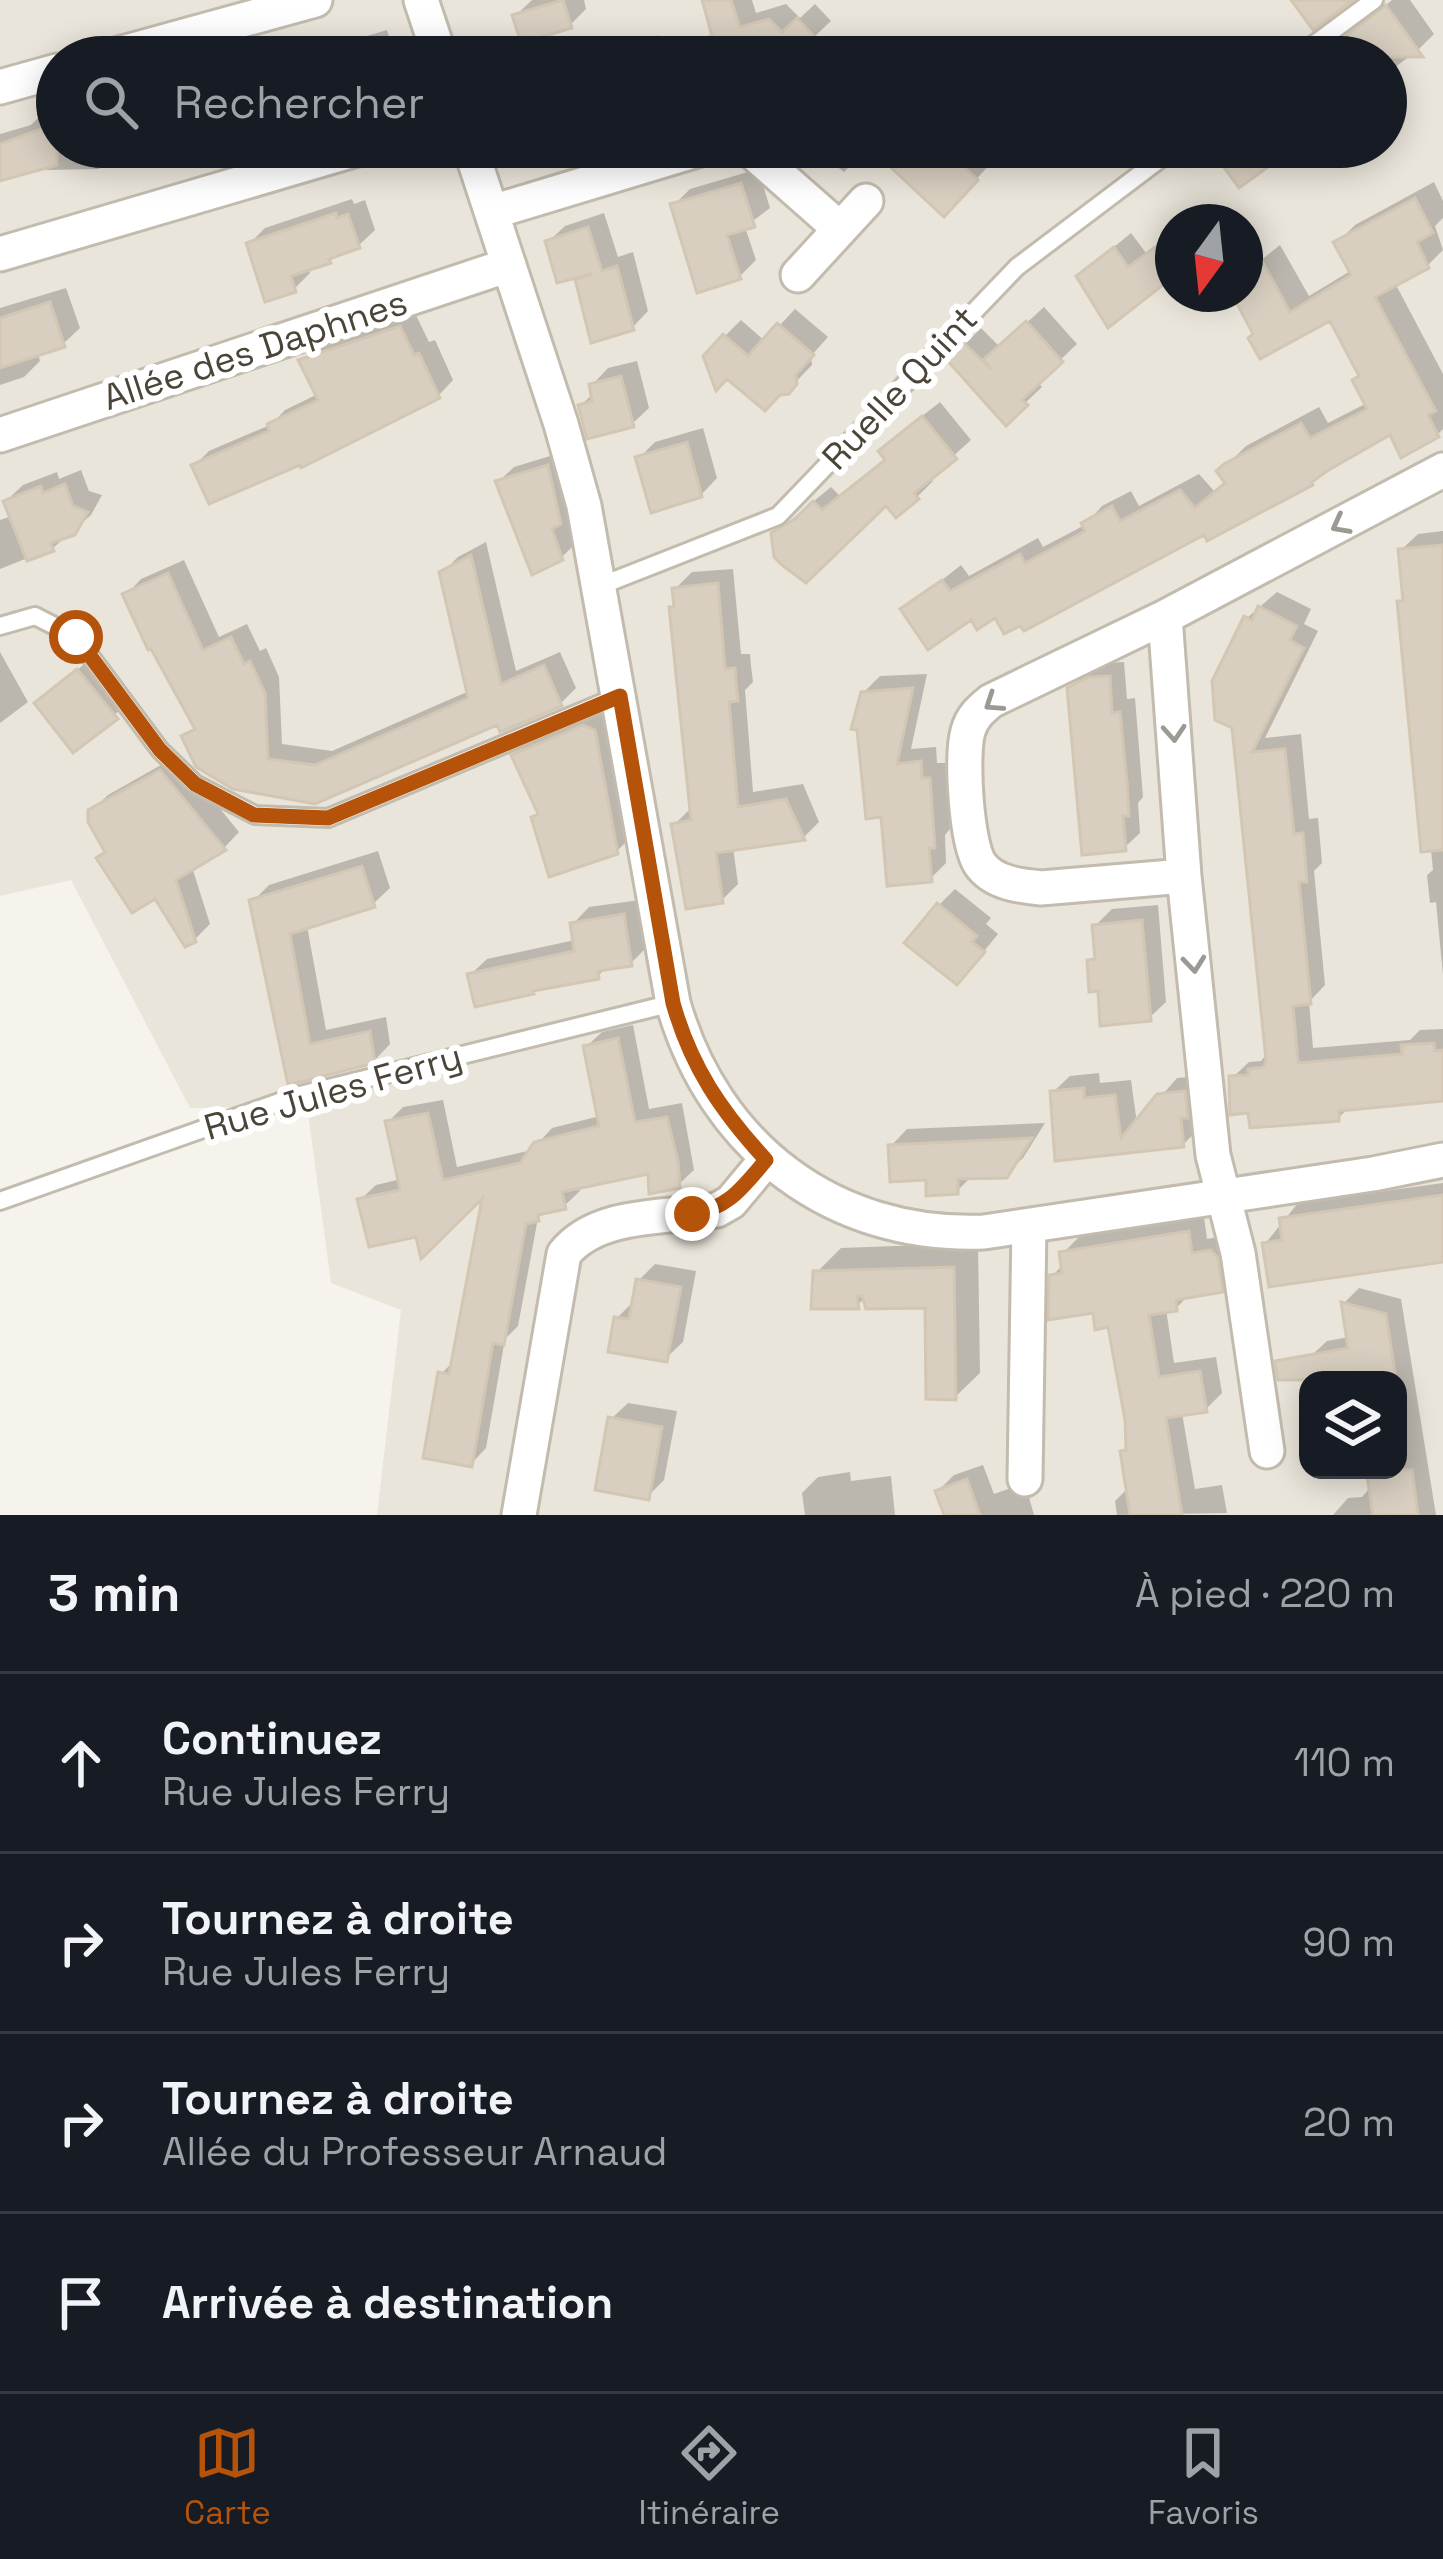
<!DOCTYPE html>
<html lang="fr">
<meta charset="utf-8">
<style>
body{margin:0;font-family:"Space Grotesk",sans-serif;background:#20242c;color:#f1f3f6}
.controls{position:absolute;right:36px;bottom:36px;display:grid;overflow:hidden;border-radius:24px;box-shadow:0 6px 30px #0003}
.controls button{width:108px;height:108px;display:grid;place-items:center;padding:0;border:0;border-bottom:3px solid #363941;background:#171b24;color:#f1f3f6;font:60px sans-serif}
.compass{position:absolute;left:1155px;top:204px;width:108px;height:108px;border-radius:50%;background:#171b24;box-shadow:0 6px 30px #0003;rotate:195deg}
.stop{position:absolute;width:36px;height:36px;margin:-27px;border:9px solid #b45309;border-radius:50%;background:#fff}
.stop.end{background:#b45309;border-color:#fff;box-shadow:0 3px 12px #0008}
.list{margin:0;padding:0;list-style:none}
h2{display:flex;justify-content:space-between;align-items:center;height:156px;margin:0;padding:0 48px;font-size:51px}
h2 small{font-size:39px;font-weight:400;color:#9ea1a6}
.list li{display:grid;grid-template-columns:78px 1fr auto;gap:36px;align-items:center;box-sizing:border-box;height:180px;padding:0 48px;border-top:3px solid #363941}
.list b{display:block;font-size:45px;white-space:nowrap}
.list p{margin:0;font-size:39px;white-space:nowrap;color:#9ea1a6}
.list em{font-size:39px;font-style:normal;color:#9ea1a6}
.icon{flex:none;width:66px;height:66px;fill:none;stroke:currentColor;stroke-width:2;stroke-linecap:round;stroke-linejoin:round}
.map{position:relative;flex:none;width:1443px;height:1515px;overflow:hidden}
.search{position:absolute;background:#171b24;box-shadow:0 6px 30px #0003;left:36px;right:36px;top:36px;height:132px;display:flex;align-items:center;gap:30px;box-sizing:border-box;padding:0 42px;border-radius:66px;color:#9ea1a6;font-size:45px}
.sheet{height:876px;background:#171b24}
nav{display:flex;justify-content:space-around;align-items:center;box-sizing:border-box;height:168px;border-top:3px solid #363941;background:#171b24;font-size:33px;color:#9ea1a6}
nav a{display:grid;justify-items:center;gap:6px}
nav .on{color:#b45309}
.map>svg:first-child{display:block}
</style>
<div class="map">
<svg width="1443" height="1515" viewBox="0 0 1443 1515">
<rect width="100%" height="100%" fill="#f6f3ec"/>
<path fill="#eae5da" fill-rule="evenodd" d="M 0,0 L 1443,0 L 1443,1515 L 377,1515 L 401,1310 L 331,1283 L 307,1106 L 190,1108 L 71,880 L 0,896 ZM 57,57 L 1386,57 L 1386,147 L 57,147 ZM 1173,222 L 1245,222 L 1245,294 L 1173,294 ZM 1308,1380 L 1398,1380 L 1398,1470 L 1308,1470 Z"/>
<path fill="#0003" d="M 532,0 L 584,0 L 586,9 L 570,25 L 515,16 Z
M 705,0 L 752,0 L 756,13 L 786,4 L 800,18 L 815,4 L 831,21 L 813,38 L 833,57 L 722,57 Z
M 1392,0 L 1410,0 L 1434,34 L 1418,50 L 1386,74 L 1386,57 L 1350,57 L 1332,50 Z
M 387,30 L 395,57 L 312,57 L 319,50 Z
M 658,35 L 677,57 L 626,57 L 637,47 L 640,50 Z
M 57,111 L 57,147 L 115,147 L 115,152 L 99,169 L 46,170 L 44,165 L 0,178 L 0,134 L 31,125 L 42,114 Z
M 172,147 L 213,147 L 175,157 Z
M 811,147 L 869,147 L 844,172 Z
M 901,147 L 976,147 L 992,162 L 960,197 Z
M 758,169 L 770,208 L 745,227 L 756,260 L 739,277 L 674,205 L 690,189 Z
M 1434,182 L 1443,201 L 1443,218 L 1435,226 L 1443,250 L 1428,265 L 1395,283 L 1443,374 L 1443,429 L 1438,434 L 1391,431 L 1205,531 L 1022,622 L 996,613 L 972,616 L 904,610 L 961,565 L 969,576 L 1038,538 L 1043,547 L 1085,525 L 1102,506 L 1131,491 L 1139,506 L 1199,474 L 1215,492 L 1227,482 L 1220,472 L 1246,446 L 1319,407 L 1328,423 L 1367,403 L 1362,374 L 1331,317 L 1256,333 L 1235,294 L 1245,294 L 1245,273 L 1280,245 L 1309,296 L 1352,270 L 1337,243 L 1355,225 Z
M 352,199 L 354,204 L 365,200 L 375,230 L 358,246 L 309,267 L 310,273 L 294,289 L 249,244 L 265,228 Z
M 604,213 L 618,257 L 633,252 L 648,311 L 632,328 L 578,280 L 586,272 L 548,242 L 565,226 Z
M 1131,233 L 1146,253 L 1173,233 L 1173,277 L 1109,323 L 1079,276 Z
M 66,288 L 80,328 L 63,344 L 38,353 L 40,361 L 24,377 L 0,385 L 0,308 Z
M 1044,307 L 1077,344 L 1037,382 L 1042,387 L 1006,421 L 950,359 L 981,328 L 1000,347 Z
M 795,309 L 828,337 L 811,356 L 812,365 L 787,391 L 725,336 L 741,320 L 765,341 Z
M 415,313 L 429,342 L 435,340 L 453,380 L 439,395 L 194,466 L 209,451 L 272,424 L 285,410 L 318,394 L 302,361 L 316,346 Z
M 637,361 L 649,408 L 632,424 L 581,405 L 594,393 L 592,385 L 608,368 Z
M 940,402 L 971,440 L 930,477 L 933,481 L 917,497 L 886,501 L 774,534 L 831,487 L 840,496 L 888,458 L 898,435 Z
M 703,428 L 717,478 L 701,495 L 639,458 L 655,442 Z
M 563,452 L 576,506 L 567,514 L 577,542 L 561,558 L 498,482 L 514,467 Z
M 81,470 L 89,491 L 102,495 L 91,515 L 53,548 L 0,569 L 0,520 L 12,516 L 6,501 L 23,485 L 57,472 L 59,479 Z
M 1443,531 L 1443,975 L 1436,902 L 1430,903 L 1427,875 L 1433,870 L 1426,800 L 1400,602 L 1406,597 L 1401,550 L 1418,534 Z
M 486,542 L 516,671 L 560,652 L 576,688 L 560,704 L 498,721 L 314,800 L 185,737 L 196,725 L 126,595 L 141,579 L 184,560 L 219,637 L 247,624 L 260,651 L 266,648 L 279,677 L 282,744 L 332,751 L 469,691 L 442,573 L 458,557 Z
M 733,569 L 741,654 L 750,654 L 751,666 L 753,682 L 745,690 L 753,792 L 803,784 L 819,822 L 803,838 L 733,847 L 738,884 L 722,900 L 674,825 L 692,807 L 672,608 L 676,603 L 675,589 L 692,572 Z
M 1277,592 L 1311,609 L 1304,624 L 1318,631 L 1265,738 L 1301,734 L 1309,819 L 1318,818 L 1322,863 L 1314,871 L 1325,985 L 1309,1002 L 1313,1048 L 1410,1040 L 1420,1030 L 1443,1029 L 1443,1099 L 1349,1108 L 1338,1118 L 1251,1110 L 1232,1078 L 1249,1062 L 1261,1061 L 1266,1055 L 1235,726 L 1247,618 Z
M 0,652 L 28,702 L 0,723 Z
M 95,655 L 132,700 L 74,749 L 38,703 Z
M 1124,662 L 1127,699 L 1135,698 L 1143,797 L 1138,803 L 1140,833 L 1124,848 L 1070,689 L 1086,673 L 1107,663 Z
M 927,674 L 911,749 L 936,747 L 937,763 L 945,763 L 950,829 L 945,835 L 946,863 L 930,879 L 884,814 L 860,728 L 863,693 L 880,676 Z
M 601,710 L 611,714 L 633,835 L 616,852 L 540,812 L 514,756 L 531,740 Z
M 177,756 L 239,832 L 224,848 L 192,867 L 210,924 L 194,940 L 156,894 L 108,851 L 91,811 L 108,795 Z
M 378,851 L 390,888 L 373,904 L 307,926 L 326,1030 L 386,1017 L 390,1044 L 374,1061 L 290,1082 L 253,901 L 269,885 Z
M 955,889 L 991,918 L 986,924 L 998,934 L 973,965 L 939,905 Z
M 640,900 L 647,947 L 631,963 L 607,967 L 598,976 L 470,975 L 487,959 L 575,940 L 573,924 L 589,907 Z
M 1158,905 L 1166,1002 L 1149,1018 L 1100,987 L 1090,961 L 1098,954 L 1095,926 L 1112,909 Z
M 633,1025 L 649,1109 L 682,1103 L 694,1170 L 678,1185 L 650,1171 L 578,1186 L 580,1191 L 564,1206 L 545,1211 L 538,1218 L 518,1326 L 505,1339 L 486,1448 L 471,1464 L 441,1374 L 455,1360 L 486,1190 L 419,1233 L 360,1200 L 376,1185 L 401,1179 L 388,1122 L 403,1107 L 443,1100 L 457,1167 L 532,1150 L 552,1128 L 600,1116 L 586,1047 L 602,1032 Z
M 1099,1073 L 1100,1083 L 1131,1080 L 1137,1124 L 1177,1078 L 1201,1076 L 1199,1128 L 1183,1145 L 1058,1157 L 1053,1092 L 1070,1076 Z
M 1045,1123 L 1023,1158 L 1005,1175 L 972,1176 L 957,1191 L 928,1177 L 891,1146 L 907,1129 Z
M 1443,1183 L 1443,1259 L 1265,1244 L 1298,1203 Z
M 1204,1217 L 1207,1239 L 1228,1235 L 1237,1273 L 1221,1289 L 1189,1295 L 1176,1308 L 1166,1309 L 1174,1363 L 1216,1357 L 1222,1393 L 1205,1410 L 1182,1413 L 1195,1489 L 1222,1485 L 1227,1513 L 1117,1515 L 1115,1501 L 1129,1487 L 1123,1452 L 1129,1447 L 1111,1324 L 1052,1276 L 1064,1264 L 1063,1253 L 1079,1237 Z
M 978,1243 L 980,1373 L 955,1397 L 927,1305 L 865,1297 L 857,1306 L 816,1273 L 841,1248 Z
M 655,1264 L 696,1271 L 683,1342 L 666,1358 L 617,1318 L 633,1302 L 639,1280 Z
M 1359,1288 L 1401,1299 L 1436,1515 L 1333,1515 L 1348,1498 L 1362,1497 L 1371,1487 L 1369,1470 L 1398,1470 L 1398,1380 L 1315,1380 L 1311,1356 L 1327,1341 L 1349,1337 L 1344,1303 Z
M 628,1403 L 677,1411 L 664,1480 L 648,1496 L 611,1419 Z
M 983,1465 L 994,1494 L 1025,1483 L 1034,1515 L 945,1515 L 938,1491 L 954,1475 Z
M 850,1472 L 851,1481 L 891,1476 L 895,1515 L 805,1515 L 802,1493 L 818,1477 Z"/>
<path fill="#d8cfc1" stroke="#d3c7b4" stroke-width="3" d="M 563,0 L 572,28 L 521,43 L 512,15 Z
M 702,0 L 731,0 L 740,27 L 769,19 L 782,32 L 797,18 L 817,39 L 802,53 L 806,57 L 669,57 L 668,49 L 712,36 Z
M 1291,0 L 1353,0 L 1313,30 Z
M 1386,5 L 1423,57 L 1333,57 L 1328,50 Z
M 57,123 L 57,165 L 0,181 L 0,144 Z
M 869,147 L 943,147 L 978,180 L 944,217 Z
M 1209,147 L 1296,147 L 1239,188 Z
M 741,183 L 755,227 L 727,235 L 741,279 L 697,293 L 670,204 Z
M 1415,198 L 1433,233 L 1417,242 L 1429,268 L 1375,297 L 1436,411 L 1428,415 L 1439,437 L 1401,458 L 1390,435 L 1327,471 L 1312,482 L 1313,485 L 1207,541 L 1204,535 L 1024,631 L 1020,626 L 1004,634 L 995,618 L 977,630 L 971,620 L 928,650 L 900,609 L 942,580 L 950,591 L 1020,554 L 1025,563 L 1085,531 L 1081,523 L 1112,506 L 1120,521 L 1180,490 L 1195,508 L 1225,483 L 1216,471 L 1224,464 L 1301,423 L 1310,438 L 1367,409 L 1352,380 L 1359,376 L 1330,321 L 1260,359 L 1248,338 L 1253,334 L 1232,294 L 1245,294 L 1245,230 L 1290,312 L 1351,275 L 1333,242 Z
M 336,213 L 337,218 L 348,214 L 360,248 L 329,259 L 331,263 L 291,276 L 296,292 L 265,302 L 246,243 Z
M 588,227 L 602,271 L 617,266 L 634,330 L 591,343 L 575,279 L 592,274 L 557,283 L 545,241 Z
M 1173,234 L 1173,277 L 1108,328 L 1076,276 L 1114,247 L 1128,267 Z
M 50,302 L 65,347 L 0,368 L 0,318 Z
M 1026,321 L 1063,362 L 1022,400 L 1028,405 L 1006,426 L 946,359 L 963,342 L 991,369 L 984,359 Z
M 777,323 L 814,355 L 796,375 L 797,384 L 789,394 L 780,395 L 765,411 L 727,379 L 716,391 L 703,356 L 723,334 L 748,356 Z
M 400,326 L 414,355 L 419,353 L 440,398 L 301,468 L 300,465 L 209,504 L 191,465 L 269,431 L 267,424 L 318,400 L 298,360 Z
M 621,376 L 634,427 L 587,439 L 578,405 L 592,401 L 589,384 Z
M 922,416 L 957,459 L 914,493 L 919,499 L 896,518 L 886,506 L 806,583 L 782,565 L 774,557 L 771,533 L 795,519 L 813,501 L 822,510 L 885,460 L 878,451 Z
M 687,442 L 702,497 L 651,513 L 635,457 Z
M 548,465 L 561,524 L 552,529 L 563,560 L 532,575 L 495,481 Z
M 65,484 L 73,506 L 88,512 L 75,535 L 51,543 L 54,551 L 27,561 L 3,501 L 41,486 L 43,493 Z
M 1443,545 L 1443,850 L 1421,852 L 1397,601 L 1403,601 L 1398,549 Z
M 471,555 L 501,684 L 544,665 L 562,706 L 500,732 L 497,725 L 315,804 L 233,789 L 196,767 L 181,736 L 195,729 L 151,649 L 148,650 L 122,594 L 168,573 L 203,650 L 231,637 L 244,664 L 250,661 L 265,693 L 268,759 L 315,765 L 468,698 L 439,572 Z
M 718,583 L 725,669 L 735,668 L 736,684 L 738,701 L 729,702 L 738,807 L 786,799 L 805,840 L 716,853 L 723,903 L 686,909 L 671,824 L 691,820 L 669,607 L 674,607 L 672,588 Z
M 1258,606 L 1297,626 L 1290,640 L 1304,648 L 1252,752 L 1285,749 L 1294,834 L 1303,833 L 1307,882 L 1299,882 L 1311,1004 L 1293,1006 L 1298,1063 L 1402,1054 L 1401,1045 L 1434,1043 L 1435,1051 L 1443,1050 L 1443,1101 L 1339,1111 L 1339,1121 L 1250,1128 L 1248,1113 L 1230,1115 L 1229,1076 L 1249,1075 L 1248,1069 L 1264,1067 L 1266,1060 L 1232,728 L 1215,720 L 1212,681 L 1244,616 L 1252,620 Z
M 77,669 L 118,719 L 73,753 L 34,703 Z
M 1110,676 L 1112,713 L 1120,712 L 1127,782 L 1129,816 L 1123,816 L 1126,851 L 1082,855 L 1067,688 L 1089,677 Z
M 913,688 L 897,764 L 921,761 L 922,778 L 930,778 L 935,848 L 929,848 L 932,882 L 887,886 L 881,817 L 866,819 L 857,730 L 851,729 L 861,692 Z
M 583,725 L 595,730 L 618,854 L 549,877 L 531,817 L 538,814 L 511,755 Z
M 160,770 L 226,850 L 176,880 L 196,942 L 185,947 L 155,899 L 132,913 L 96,858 L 105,852 L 88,822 L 88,810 Z
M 362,866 L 375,907 L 290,934 L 310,1044 L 370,1031 L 375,1063 L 288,1085 L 249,900 Z
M 937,903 L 977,936 L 972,942 L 985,952 L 957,985 L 904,943 Z
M 624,914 L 632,966 L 598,971 L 599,979 L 533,991 L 534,994 L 475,1007 L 467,974 L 574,951 L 570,923 Z
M 1142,920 L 1151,1021 L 1100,1026 L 1098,991 L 1089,992 L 1087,960 L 1095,959 L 1092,925 Z
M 618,1038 L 635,1122 L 667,1117 L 678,1161 L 680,1188 L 649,1194 L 648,1174 L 562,1192 L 566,1209 L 538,1215 L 539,1221 L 526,1224 L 504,1345 L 493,1343 L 472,1467 L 423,1458 L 438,1372 L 449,1374 L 482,1199 L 421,1259 L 416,1237 L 369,1247 L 357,1199 L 400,1190 L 385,1121 L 428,1113 L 443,1180 L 520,1163 L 534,1142 L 599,1126 L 583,1046 Z
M 1084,1088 L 1084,1098 L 1115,1095 L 1121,1138 L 1157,1094 L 1185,1091 L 1188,1118 L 1181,1118 L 1184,1147 L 1055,1161 L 1050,1091 Z
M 1032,1138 L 1007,1178 L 958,1179 L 958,1194 L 926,1196 L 926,1180 L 890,1182 L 888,1145 Z
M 1443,1195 L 1443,1262 L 1269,1287 L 1262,1243 L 1282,1240 L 1279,1218 Z
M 1189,1231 L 1192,1253 L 1211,1250 L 1218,1258 L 1223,1292 L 1176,1300 L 1177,1311 L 1149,1315 L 1159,1377 L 1200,1371 L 1207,1412 L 1166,1418 L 1182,1515 L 1130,1515 L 1120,1451 L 1126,1450 L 1125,1420 L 1108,1327 L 1095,1330 L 1093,1313 L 1048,1320 L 1049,1275 L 1062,1273 L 1059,1252 Z
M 954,1267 L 956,1400 L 926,1399 L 925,1308 L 866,1309 L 862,1296 L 857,1296 L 859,1309 L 811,1309 L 813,1271 Z
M 636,1279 L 681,1287 L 667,1362 L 608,1352 L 614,1317 L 629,1319 Z
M 1341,1302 L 1386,1314 L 1396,1380 L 1278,1380 L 1275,1361 L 1348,1348 Z
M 608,1417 L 662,1427 L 649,1500 L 595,1490 Z
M 1366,1470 L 1412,1470 L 1418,1515 L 1373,1515 Z
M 967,1479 L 980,1515 L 944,1515 L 935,1491 Z"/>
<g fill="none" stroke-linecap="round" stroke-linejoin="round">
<g stroke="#c2bbae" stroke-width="22">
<path id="service" d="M 1297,57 L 1374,0
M 600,586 L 778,516 L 1017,267 L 1176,147
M 0,626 L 35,616 L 76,637 L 160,750 L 195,784 L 255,815 L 328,818 L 619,696
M 0,1201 L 296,1096 L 673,1003"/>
</g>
<g stroke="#c2bbae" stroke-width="39">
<path id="minor" d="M 421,0 L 440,57
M 108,57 L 315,0
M 0,87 L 57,71
M 470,147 L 561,424 L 584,506 L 673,1003 C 714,1147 833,1238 984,1232 L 1373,1174 L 1443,1160
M 747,147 L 840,229
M 492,212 L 707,147
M 0,254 L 364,147
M 798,275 L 866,201
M 0,435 L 509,265
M 1165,617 L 1184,876
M 1267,1451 L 1238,1253 L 1213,1155 L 1184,876 L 1041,888 C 1020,886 993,883 980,864 C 966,843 961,755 968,731 C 972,717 980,710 991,701 L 1165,617 L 1443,470
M 1025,1479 L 1029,1226
M 519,1515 L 564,1254 C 597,1212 667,1218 717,1210 L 731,1202 L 766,1160"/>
</g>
<use href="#service" stroke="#fff" stroke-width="16"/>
<use href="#minor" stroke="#fff" stroke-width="33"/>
</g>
<defs><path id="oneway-chevron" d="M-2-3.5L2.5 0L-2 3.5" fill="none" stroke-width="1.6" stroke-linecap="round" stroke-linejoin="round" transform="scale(3)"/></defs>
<g stroke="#9c9892">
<use href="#oneway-chevron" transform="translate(1340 525) rotate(152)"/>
<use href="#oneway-chevron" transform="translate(993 703) rotate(146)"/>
<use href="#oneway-chevron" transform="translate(1174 733) rotate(86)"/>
<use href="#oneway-chevron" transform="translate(1194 964) rotate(84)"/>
</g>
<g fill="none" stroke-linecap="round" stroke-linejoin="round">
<path stroke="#b45309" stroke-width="15" d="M 76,637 L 160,750 L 195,784 L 254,815 L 328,818 L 620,696 L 673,1003 C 691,1067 721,1111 766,1160 C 743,1187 729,1208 692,1214"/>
</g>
<g text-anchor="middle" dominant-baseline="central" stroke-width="12" stroke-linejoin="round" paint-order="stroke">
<g font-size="36" fill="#4b4439" stroke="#fff">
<text transform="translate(255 350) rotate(-18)">Allée des Daphnes</text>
<text transform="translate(900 388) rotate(-47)">Ruelle Quint</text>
<text transform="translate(333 1092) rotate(-16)">Rue Jules Ferry</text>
</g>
</g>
</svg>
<div class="controls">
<button><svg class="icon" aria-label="layers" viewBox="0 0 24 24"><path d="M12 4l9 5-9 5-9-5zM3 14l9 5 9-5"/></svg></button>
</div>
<svg class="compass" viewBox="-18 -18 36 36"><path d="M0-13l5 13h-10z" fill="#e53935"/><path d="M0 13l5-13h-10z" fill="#9ea1a6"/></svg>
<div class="stop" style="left:76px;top:637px"></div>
<div class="stop end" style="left:692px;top:1214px"></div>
<div class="search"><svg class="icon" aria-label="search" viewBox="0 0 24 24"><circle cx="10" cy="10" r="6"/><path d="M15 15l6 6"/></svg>Rechercher</div>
</div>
<section class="sheet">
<h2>3 min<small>À pied · 220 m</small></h2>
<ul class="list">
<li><svg class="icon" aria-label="ahead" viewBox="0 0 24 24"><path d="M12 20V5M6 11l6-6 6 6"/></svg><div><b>Continuez</b><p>Rue Jules Ferry</p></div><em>110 m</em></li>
<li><svg class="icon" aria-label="right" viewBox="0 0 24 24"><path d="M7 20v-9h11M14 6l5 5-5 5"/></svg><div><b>Tournez à droite</b><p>Rue Jules Ferry</p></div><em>90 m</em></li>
<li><svg class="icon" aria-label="right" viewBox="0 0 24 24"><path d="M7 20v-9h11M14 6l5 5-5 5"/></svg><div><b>Tournez à droite</b><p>Allée du Professeur Arnaud</p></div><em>20 m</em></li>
<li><svg class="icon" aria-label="arrive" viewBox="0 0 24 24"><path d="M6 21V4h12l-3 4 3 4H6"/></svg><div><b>Arrivée à destination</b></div></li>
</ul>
</section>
<nav>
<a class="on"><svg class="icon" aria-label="map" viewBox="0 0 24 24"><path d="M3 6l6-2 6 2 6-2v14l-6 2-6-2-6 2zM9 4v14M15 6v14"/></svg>Carte</a>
<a><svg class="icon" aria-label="directions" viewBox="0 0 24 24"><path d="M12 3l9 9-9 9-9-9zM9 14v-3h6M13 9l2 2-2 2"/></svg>Itinéraire</a>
<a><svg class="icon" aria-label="saved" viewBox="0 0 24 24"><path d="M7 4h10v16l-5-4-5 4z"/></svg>Favoris</a>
</nav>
